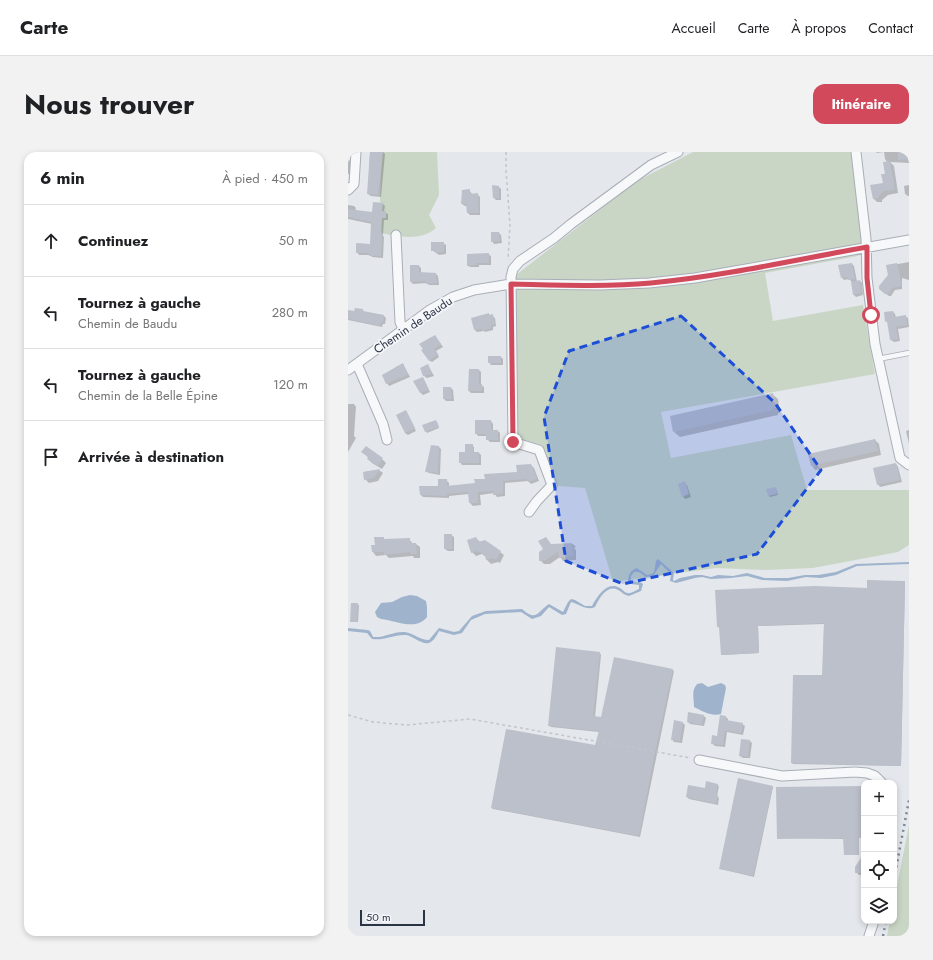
<!DOCTYPE html>
<html lang="fr">
<meta charset="utf-8">
<style>
body{margin:0;font-family:Jost,sans-serif;background:#f2f2f2;color:#202124}
.controls{position:absolute;right:12px;bottom:12px;display:grid;overflow:hidden;border-radius:8px;box-shadow:0 2px 6px #0003}
.controls button{width:36px;height:36px;display:grid;place-items:center;padding:0;border:0;border-bottom:1px solid #e0e0e0;background:#fff;color:#202124;font:20px sans-serif}
.scale{position:absolute;left:12px;bottom:10px;width:65px;box-sizing:border-box;padding-left:4px;border:2px solid #2b3445;border-top:0;font-size:11px;line-height:14px;white-space:nowrap;color:#2b3445;-webkit-text-stroke:3px #f4f6f9;paint-order:stroke}
.stop{position:absolute;width:12px;height:12px;margin:-9px;border:3px solid #d1495b;border-radius:50%;background:#fff}
.stop.end{background:#d1495b;border-color:#fff;box-shadow:0 1px 4px #0008}
.list{margin:0;padding:0;list-style:none}
h2{display:flex;justify-content:space-between;align-items:center;height:52px;margin:0;padding:0 16px;font-size:17px}
h2 small{font-size:13px;font-weight:400;color:#757577}
.list li{display:grid;grid-template-columns:26px 1fr auto;gap:12px;align-items:center;box-sizing:border-box;height:72px;padding:0 16px;border-top:1px solid #e0e0e0}
.list b{display:block;font-size:15px;white-space:nowrap}
.list p{margin:0;font-size:13px;white-space:nowrap;color:#757577}
.list em{font-size:13px;font-style:normal;color:#757577}
.icon{flex:none;width:22px;height:22px;fill:none;stroke:currentColor;stroke-width:2;stroke-linecap:round;stroke-linejoin:round}
.map{position:relative;flex:none;width:561px;height:784px;overflow:hidden;border-radius:12px}
header{display:flex;align-items:center;gap:24px;box-sizing:border-box;height:56px;padding:0 20px;background:#fff;border-bottom:1px solid #e0e0e0}
header strong{font-size:19px}
nav{display:flex;gap:22px;margin-inline-start:auto;font-size:14px}
.intro{display:flex;align-items:center;justify-content:space-between;box-sizing:border-box;height:96px;padding:0 24px}
h1{margin:0;font-size:28px}
.button{padding:10px 18px;border-radius:12px;background:#d1495b;color:#fff;font-size:14px;font-weight:700}
main{display:flex;gap:24px;padding:0 24px}
aside{flex:1;background:#fff;border-radius:12px;box-shadow:0 2px 6px #0003}
.map>svg:first-child{display:block}
</style>
<header>
<strong>Carte</strong>
<nav><a>Accueil</a><a>Carte</a><a>À propos</a><a>Contact</a></nav>
</header>
<div class="intro"><h1>Nous trouver</h1><a class="button">Itinéraire</a></div>
<main>
<aside>
<h2>6 min<small>À pied · 450 m</small></h2>
<ul class="list">
<li><svg class="icon" aria-label="ahead" viewBox="0 0 24 24"><path d="M12 20V5M6 11l6-6 6 6"/></svg><div><b>Continuez</b></div><em>50 m</em></li>
<li><svg class="icon" aria-label="left" viewBox="0 0 24 24"><path d="M17 20v-9H6M10 6l-5 5 5 5"/></svg><div><b>Tournez à gauche</b><p>Chemin de Baudu</p></div><em>280 m</em></li>
<li><svg class="icon" aria-label="left" viewBox="0 0 24 24"><path d="M17 20v-9H6M10 6l-5 5 5 5"/></svg><div><b>Tournez à gauche</b><p>Chemin de la Belle Épine</p></div><em>120 m</em></li>
<li><svg class="icon" aria-label="arrive" viewBox="0 0 24 24"><path d="M6 21V4h12l-3 4 3 4H6"/></svg><div><b>Arrivée à destination</b></div></li>
</ul>
</aside>
<div class="map">
<svg width="561" height="784" viewBox="0 0 561 784">
<rect width="100%" height="100%" fill="#e4e7ec"/>
<path fill="#c9d6c5" d="M 34,0 L 89,0 L 91,43 L 81,63 L 88,76 C 74,89 51,85 34,81 L 31,72 Z
M 345,0 L 506,0 L 514,88 L 510,104 L 417,121 L 425,169 L 515,153 L 527,222 L 313,260 L 323,306 L 443,283 L 459,338 L 561,338 L 561,393 L 550,400 L 465,416 L 418,418 L 368,416 L 265,430 L 237,336 L 209,334 L 194,293 L 170,286 L 168,123 L 289,29 Z
M 561,673 L 561,783 L 557,784 L 539,784 L 542,769 L 546,769 L 546,749 Z"/>
<path fill="#9fb4cc" d="M 310,407 L 326,421 L 325,428 L 326,429 L 332,426 L 347,423 L 354,423 L 363,425 L 370,423 L 385,424 L 399,421 L 417,426 L 440,426 L 457,423 L 470,423 L 488,420 L 508,412 L 561,410 L 561,412 L 509,414 L 488,423 L 473,426 L 458,425 L 439,429 L 414,428 L 399,424 L 383,426 L 363,427 L 354,425 L 347,426 L 328,431 L 322,429 L 323,422 L 313,412 L 305,424 L 298,425 L 291,420 L 286,420 L 283,424 L 283,429 L 292,430 L 295,432 L 293,439 L 281,444 C 276,443 274,440 270,438 C 259,432 251,447 247,455 C 238,459 232,452 223,450 L 218,462 L 214,463 L 201,455 L 193,464 L 184,467 L 173,460 L 137,462 L 123,468 L 114,481 L 106,483 L 91,479 C 89,483 86,489 81,491 C 74,493 65,484 58,483 C 46,482 36,489 24,487 L 19,481 L 0,479 L 0,476 C 4,477 19,477 22,479 C 22,479 25,484 25,485 C 36,486 46,479 57,480 C 65,481 72,488 81,488 L 91,476 L 106,480 L 111,479 L 124,464 L 138,459 L 174,457 C 189,470 189,460 201,452 L 215,460 L 220,450 L 223,447 L 227,448 L 237,454 L 244,454 C 249,445 259,428 272,436 C 274,437 276,440 279,441 C 283,442 288,438 291,437 L 291,433 L 283,432 L 280,430 C 280,424 282,418 289,416 L 299,423 L 304,422 L 306,420 L 308,409 Z
M 62,443 L 69,444 L 78,449 L 79,455 L 79,465 C 68,479 49,469 33,467 L 29,465 L 27,460 L 33,451 L 44,450 L 54,445 Z
M 354,531 L 360,535 L 373,531 L 377,533 L 378,536 L 373,562 C 364,565 354,559 346,555 C 346,546 343,539 349,532 Z"/>
<path fill="#0003" d="M 22,0 L 35,0 L 37,2 L 33,45 L 23,44 L 20,42 Z
M 528,0 L 561,0 L 561,11 L 542,10 L 546,14 L 550,41 L 540,43 L 534,48 L 534,50 L 529,50 L 526,47 L 536,32 L 540,11 L 537,7 L 536,0 L 529,1 Z
M 0,6 L 3,11 L 2,22 L 0,22 Z
M 561,33 L 561,44 L 560,44 L 557,42 L 556,34 Z
M 151,35 L 153,37 L 153,48 L 148,48 L 146,46 Z
M 121,38 L 124,42 L 129,42 L 132,45 L 132,63 L 122,63 L 120,61 L 119,54 L 117,54 L 114,52 L 115,39 Z
M 35,52 L 37,54 L 36,60 L 40,62 L 40,68 L 36,68 L 35,84 L 36,85 L 35,106 L 24,105 L 22,103 L 11,103 L 9,100 L 23,93 L 24,72 L 0,67 L 0,53 L 6,54 L 8,56 L 7,59 L 25,61 Z
M 151,81 L 153,83 L 154,91 L 146,92 L 144,89 Z
M 95,91 L 98,93 L 98,102 L 91,103 L 84,98 Z
M 140,102 L 143,104 L 143,113 L 131,113 L 131,115 L 122,115 L 120,113 Z
M 561,110 L 561,128 L 554,126 L 554,137 L 547,138 L 543,144 L 541,144 L 535,140 L 541,123 L 539,114 Z
M 504,112 L 506,114 L 509,130 L 512,129 L 514,131 L 515,143 L 508,145 L 506,143 L 504,130 L 501,127 L 496,128 L 494,126 Z
M 71,114 L 73,116 L 73,121 L 88,122 L 90,124 L 91,133 L 81,133 L 79,131 L 65,132 L 63,130 Z
M 14,158 L 17,160 L 36,164 L 38,166 L 37,172 L 35,172 L 34,175 L 0,168 L 0,159 L 7,160 Z
M 545,160 L 547,162 L 548,166 L 557,164 L 560,166 L 561,175 L 550,177 L 552,189 L 546,190 L 543,188 L 540,171 L 538,169 Z
M 140,162 L 147,166 L 148,174 L 145,175 L 145,178 L 137,180 L 136,179 L 129,180 L 127,178 Z
M 87,184 L 95,195 L 88,199 L 91,205 L 84,210 L 81,208 Z
M 152,204 L 155,207 L 155,213 L 143,213 L 141,210 Z
M 55,212 L 62,225 L 41,234 L 39,231 L 48,215 Z
M 80,213 L 86,224 L 79,226 L 76,224 Z
M 122,218 L 131,218 L 133,220 L 133,233 L 136,235 L 136,241 L 123,241 L 121,239 Z
M 75,226 L 82,240 L 75,243 L 73,241 Z
M 103,236 L 105,238 L 106,249 L 98,249 L 96,247 Z
M 424,242 L 430,247 L 432,261 L 430,261 L 430,263 L 332,285 L 326,280 Z
M 0,252 L 6,252 L 8,255 L 6,284 L 8,286 L 0,300 Z
M 58,259 L 68,279 L 60,283 L 57,281 Z
M 128,269 L 143,269 L 145,272 L 145,279 L 150,279 L 152,281 L 152,290 L 142,290 L 139,287 L 139,284 L 130,284 L 128,281 Z
M 89,270 L 91,276 L 79,281 L 76,274 Z
M 561,278 L 561,292 L 558,279 Z
M 527,288 L 531,292 L 533,303 L 467,318 L 464,314 Z
M 124,293 L 126,295 L 126,301 L 131,301 L 133,303 L 133,313 L 114,313 L 112,310 Z
M 91,295 L 93,297 L 92,323 L 81,321 L 78,319 Z
M 15,300 L 34,307 L 38,311 L 34,317 L 24,311 L 20,307 L 21,306 Z
M 548,312 L 550,315 L 554,330 L 532,335 L 530,332 Z
M 183,313 L 186,316 L 191,329 L 183,332 L 180,329 L 157,331 L 157,344 L 149,345 L 146,341 L 132,343 L 133,353 L 125,354 L 122,351 L 121,342 L 101,344 L 101,346 L 75,345 L 73,343 L 91,335 L 98,328 L 101,331 L 101,334 L 128,332 L 138,328 L 170,321 Z
M 31,318 L 35,321 L 30,329 L 21,331 L 17,327 L 16,320 Z
M 336,330 L 339,333 L 343,345 L 337,347 L 335,344 Z
M 428,336 L 430,343 L 422,345 L 421,344 Z
M 103,383 L 106,385 L 106,399 L 100,399 L 97,397 Z
M 35,386 L 38,388 L 61,387 L 65,392 L 68,392 L 72,395 L 72,406 L 66,406 L 65,404 L 41,406 L 38,403 L 28,404 L 25,400 L 24,394 L 28,394 Z
M 128,386 L 132,390 L 152,400 L 156,403 L 152,411 L 150,410 L 143,412 L 139,408 L 138,405 L 134,402 L 128,404 L 124,400 Z
M 225,392 L 228,395 L 226,396 L 228,398 L 228,408 L 215,409 L 212,405 L 202,412 L 196,412 L 192,408 L 204,393 Z
M 556,430 L 557,431 L 553,614 L 445,612 L 444,611 L 475,524 L 476,472 L 410,474 L 411,501 L 375,503 L 372,476 L 370,475 L 520,437 Z
M 4,452 L 11,453 L 10,470 L 3,469 Z
M 252,501 L 253,503 L 247,565 L 254,567 L 324,518 L 326,519 L 292,685 L 145,657 L 144,656 L 248,595 L 251,580 L 203,575 L 201,573 Z
M 356,564 L 358,566 L 356,574 L 342,572 L 340,570 Z
M 378,565 L 380,567 L 380,570 L 394,572 L 397,574 L 395,583 L 379,580 L 377,595 L 367,594 L 365,592 L 370,585 Z
M 335,571 L 337,573 L 334,591 L 326,590 L 324,587 Z
M 402,589 L 404,591 L 402,606 L 395,606 L 392,604 Z
M 369,633 L 371,634 L 369,644 L 371,646 L 370,653 L 341,647 L 339,645 Z
M 424,635 L 425,635 L 406,725 L 373,717 L 372,717 Z
M 516,635 L 516,686 L 511,686 L 511,703 L 497,702 L 496,687 L 430,686 Z
M 516,703 L 516,723 L 511,723 L 508,720 Z"/>
<path fill="#bbc0ca" d="M 22,0 L 35,0 L 30,43 L 19,42 Z
M 550,0 L 561,0 L 561,7 L 550,8 Z
M 542,9 L 547,38 L 536,39 L 531,44 L 531,46 L 525,47 L 522,33 L 535,31 L 533,22 L 537,22 L 535,10 Z
M 144,33 L 151,34 L 151,46 L 145,46 Z
M 122,37 L 122,42 L 130,41 L 131,61 L 119,61 L 118,52 L 113,52 L 114,38 Z
M 25,50 L 35,51 L 34,59 L 38,59 L 38,66 L 34,66 L 33,82 L 34,82 L 33,104 L 21,104 L 21,101 L 8,101 L 8,91 L 22,92 L 23,70 L 0,65 L 0,57 L 24,60 Z
M 143,80 L 151,80 L 152,89 L 143,90 Z
M 83,90 L 96,90 L 96,100 L 87,101 L 87,99 L 83,99 Z
M 141,101 L 141,111 L 129,111 L 129,113 L 119,114 L 119,102 Z
M 504,111 L 507,127 L 500,128 L 499,125 L 493,126 L 490,113 Z
M 549,111 L 554,134 L 544,136 L 540,142 L 537,142 L 531,137 L 531,134 L 540,123 L 538,113 Z
M 62,113 L 71,113 L 71,120 L 88,121 L 89,131 L 78,132 L 78,129 L 62,130 Z
M 512,128 L 513,141 L 505,143 L 503,130 Z
M 7,156 L 15,157 L 15,159 L 36,163 L 35,171 L 33,170 L 32,174 L 0,167 L 0,158 L 6,159 Z
M 545,159 L 546,165 L 558,163 L 559,173 L 548,175 L 550,187 L 542,188 L 539,169 L 537,170 L 536,160 Z
M 141,161 L 141,163 L 145,162 L 147,172 L 143,173 L 144,176 L 134,179 L 134,177 L 126,178 L 123,166 Z
M 87,183 L 93,192 L 86,197 L 90,202 L 81,209 L 73,198 L 75,197 L 71,192 Z
M 140,204 L 153,204 L 153,211 L 140,211 Z
M 55,211 L 60,223 L 38,232 L 34,223 Z
M 80,212 L 84,222 L 75,224 L 72,216 Z
M 121,217 L 131,217 L 131,232 L 134,232 L 134,239 L 120,239 Z
M 75,225 L 81,238 L 72,241 L 65,229 Z
M 95,235 L 103,235 L 104,247 L 95,247 Z
M 425,241 L 428,256 L 425,256 L 425,258 L 325,280 L 322,264 Z
M 58,258 L 67,276 L 57,281 L 48,263 Z
M 88,268 L 91,275 L 77,280 L 74,273 Z
M 127,268 L 143,268 L 143,278 L 150,278 L 150,288 L 138,288 L 138,282 L 127,282 Z
M 527,287 L 530,299 L 463,314 L 460,302 Z
M 117,292 L 125,292 L 125,300 L 131,300 L 131,311 L 111,311 L 111,300 L 117,300 Z
M 83,293 L 91,294 L 90,321 L 77,320 Z
M 18,294 L 35,306 L 30,314 L 19,307 L 20,305 L 13,300 Z
M 548,311 L 552,328 L 529,333 L 525,316 Z
M 183,312 L 189,327 L 180,330 L 178,327 L 155,329 L 155,342 L 145,343 L 145,339 L 130,340 L 130,351 L 121,351 L 120,340 L 99,342 L 99,344 L 72,343 L 71,334 L 90,334 L 90,327 L 99,327 L 99,334 L 127,331 L 126,327 L 137,327 L 136,322 L 169,320 L 168,313 Z
M 32,317 L 26,326 L 16,328 L 15,320 Z
M 337,329 L 341,342 L 334,345 L 330,332 Z
M 428,335 L 429,342 L 420,344 L 418,337 Z
M 96,382 L 104,382 L 104,397 L 96,397 Z
M 26,385 L 36,385 L 36,387 L 62,386 L 62,391 L 68,391 L 69,402 L 62,402 L 62,400 L 36,403 L 36,400 L 24,400 L 23,393 L 27,393 Z
M 128,385 L 130,390 L 137,388 L 153,399 L 148,408 L 145,406 L 138,408 L 137,403 L 129,399 L 123,401 L 119,388 Z
M 198,385 L 203,392 L 225,391 L 221,393 L 224,393 L 225,404 L 211,406 L 210,400 L 198,408 L 191,409 L 191,400 L 195,397 L 190,389 Z
M 519,428 L 557,429 L 553,614 L 443,611 L 445,523 L 474,523 L 476,471 L 410,474 L 411,501 L 373,503 L 371,475 L 369,475 L 367,438 L 467,434 L 519,436 Z
M 3,451 L 10,451 L 9,470 L 2,470 Z
M 208,495 L 252,500 L 245,564 L 253,565 L 266,505 L 325,517 L 306,605 L 291,684 L 143,656 L 158,577 L 247,593 L 251,579 L 200,574 Z
M 340,560 L 356,563 L 354,573 L 339,570 Z
M 372,563 L 378,564 L 378,568 L 395,571 L 393,581 L 377,579 L 375,593 L 363,592 L 364,583 L 369,584 Z
M 326,568 L 335,570 L 332,589 L 323,588 Z
M 393,587 L 402,588 L 400,605 L 391,604 Z
M 390,626 L 425,634 L 405,724 L 371,717 Z
M 358,629 L 370,632 L 368,643 L 370,643 L 368,652 L 338,645 L 340,633 L 357,636 Z
M 516,634 L 516,686 L 511,686 L 511,703 L 496,703 L 495,686 L 429,687 L 428,635 Z
M 516,701 L 516,721 L 507,721 L 507,715 Z"/>
<g fill="none" stroke-linecap="round" stroke-linejoin="round">
<g stroke="#a9aeb7" stroke-width="6">
<path id="service" d="M 530,207 L 561,201"/>
</g>
<g stroke="#a9aeb7" stroke-width="11">
<path id="minor" d="M 508,0 L 518,87 L 519,126 L 527,192 L 552,306 L 561,313
M 0,38 L 6,32 L 8,0
M 48,83 L 52,170 L 55,177
M 9,212 L 35,272 L 39,288
M 0,218 L 82,158 L 105,145 L 126,138 L 163,132 L 252,133 L 301,131 L 347,126 L 561,88
M 181,360 L 189,349 L 204,333 L 191,298 L 165,290 L 163,125 L 165,117 L 172,109 L 206,86 L 223,72 L 303,13 L 330,0
M 351,608 L 434,624 L 507,620 L 519,621 L 527,624 L 534,631
M 521,784 L 526,769"/>
</g>
<path stroke="#c2c5cb" stroke-width="1.5" stroke-dasharray="3 3" stroke-linecap="butt" d="M 158,0 L 158,18 L 162,73 L 160,108
M 0,563 L 25,570 L 59,573 L 122,567 L 343,606"/>
<use href="#service" stroke="#f7f8fa" stroke-width="4.5"/>
<use href="#minor" stroke="#f7f8fa" stroke-width="9"/>
<path stroke="#7d8696" stroke-width="2.5" stroke-dasharray="2 4" stroke-linecap="butt" d="M 546,727 L 561,648
M 535,784 L 538,769"/>
</g>
<g fill="none" stroke-linecap="round" stroke-linejoin="round">
<path stroke="#d1495b" stroke-width="5" d="M 165,290 L 163,132 C 210,133 257,135 303,131 C 376,124 447,108 519,95 L 519,126 L 523,163"/>
</g>
<path fill="#1d4ed8" fill-opacity="0.2" stroke="#1d4ed8" stroke-width="3" stroke-dasharray="8 5" stroke-linejoin="round" d="M 333,164 L 427,251 L 473,318 L 409,402 L 275,432 L 218,409 L 196,265 L 221,199 Z"/>
<g text-anchor="middle" dominant-baseline="central" stroke-width="3.5" stroke-linejoin="round" paint-order="stroke">
<g font-size="12" fill="#2b3445" stroke="#f4f6f9">
<text transform="translate(65 173) rotate(-34)">Chemin de Baudu</text>
</g>
</g>
</svg>
<div class="controls">
<button>+</button>
<button>−</button>
<button><svg class="icon" aria-label="locate" viewBox="0 0 24 24"><circle cx="12" cy="12" r="6"/><path d="M12 2v4M12 18v4M2 12h4M18 12h4"/></svg></button>
<button><svg class="icon" aria-label="layers" viewBox="0 0 24 24"><path d="M12 4l9 5-9 5-9-5zM3 14l9 5 9-5"/></svg></button>
</div>
<div class="scale">50 m</div>
<div class="stop" style="left:523px;top:163px"></div>
<div class="stop end" style="left:165px;top:290px"></div>
</div>
</main>
